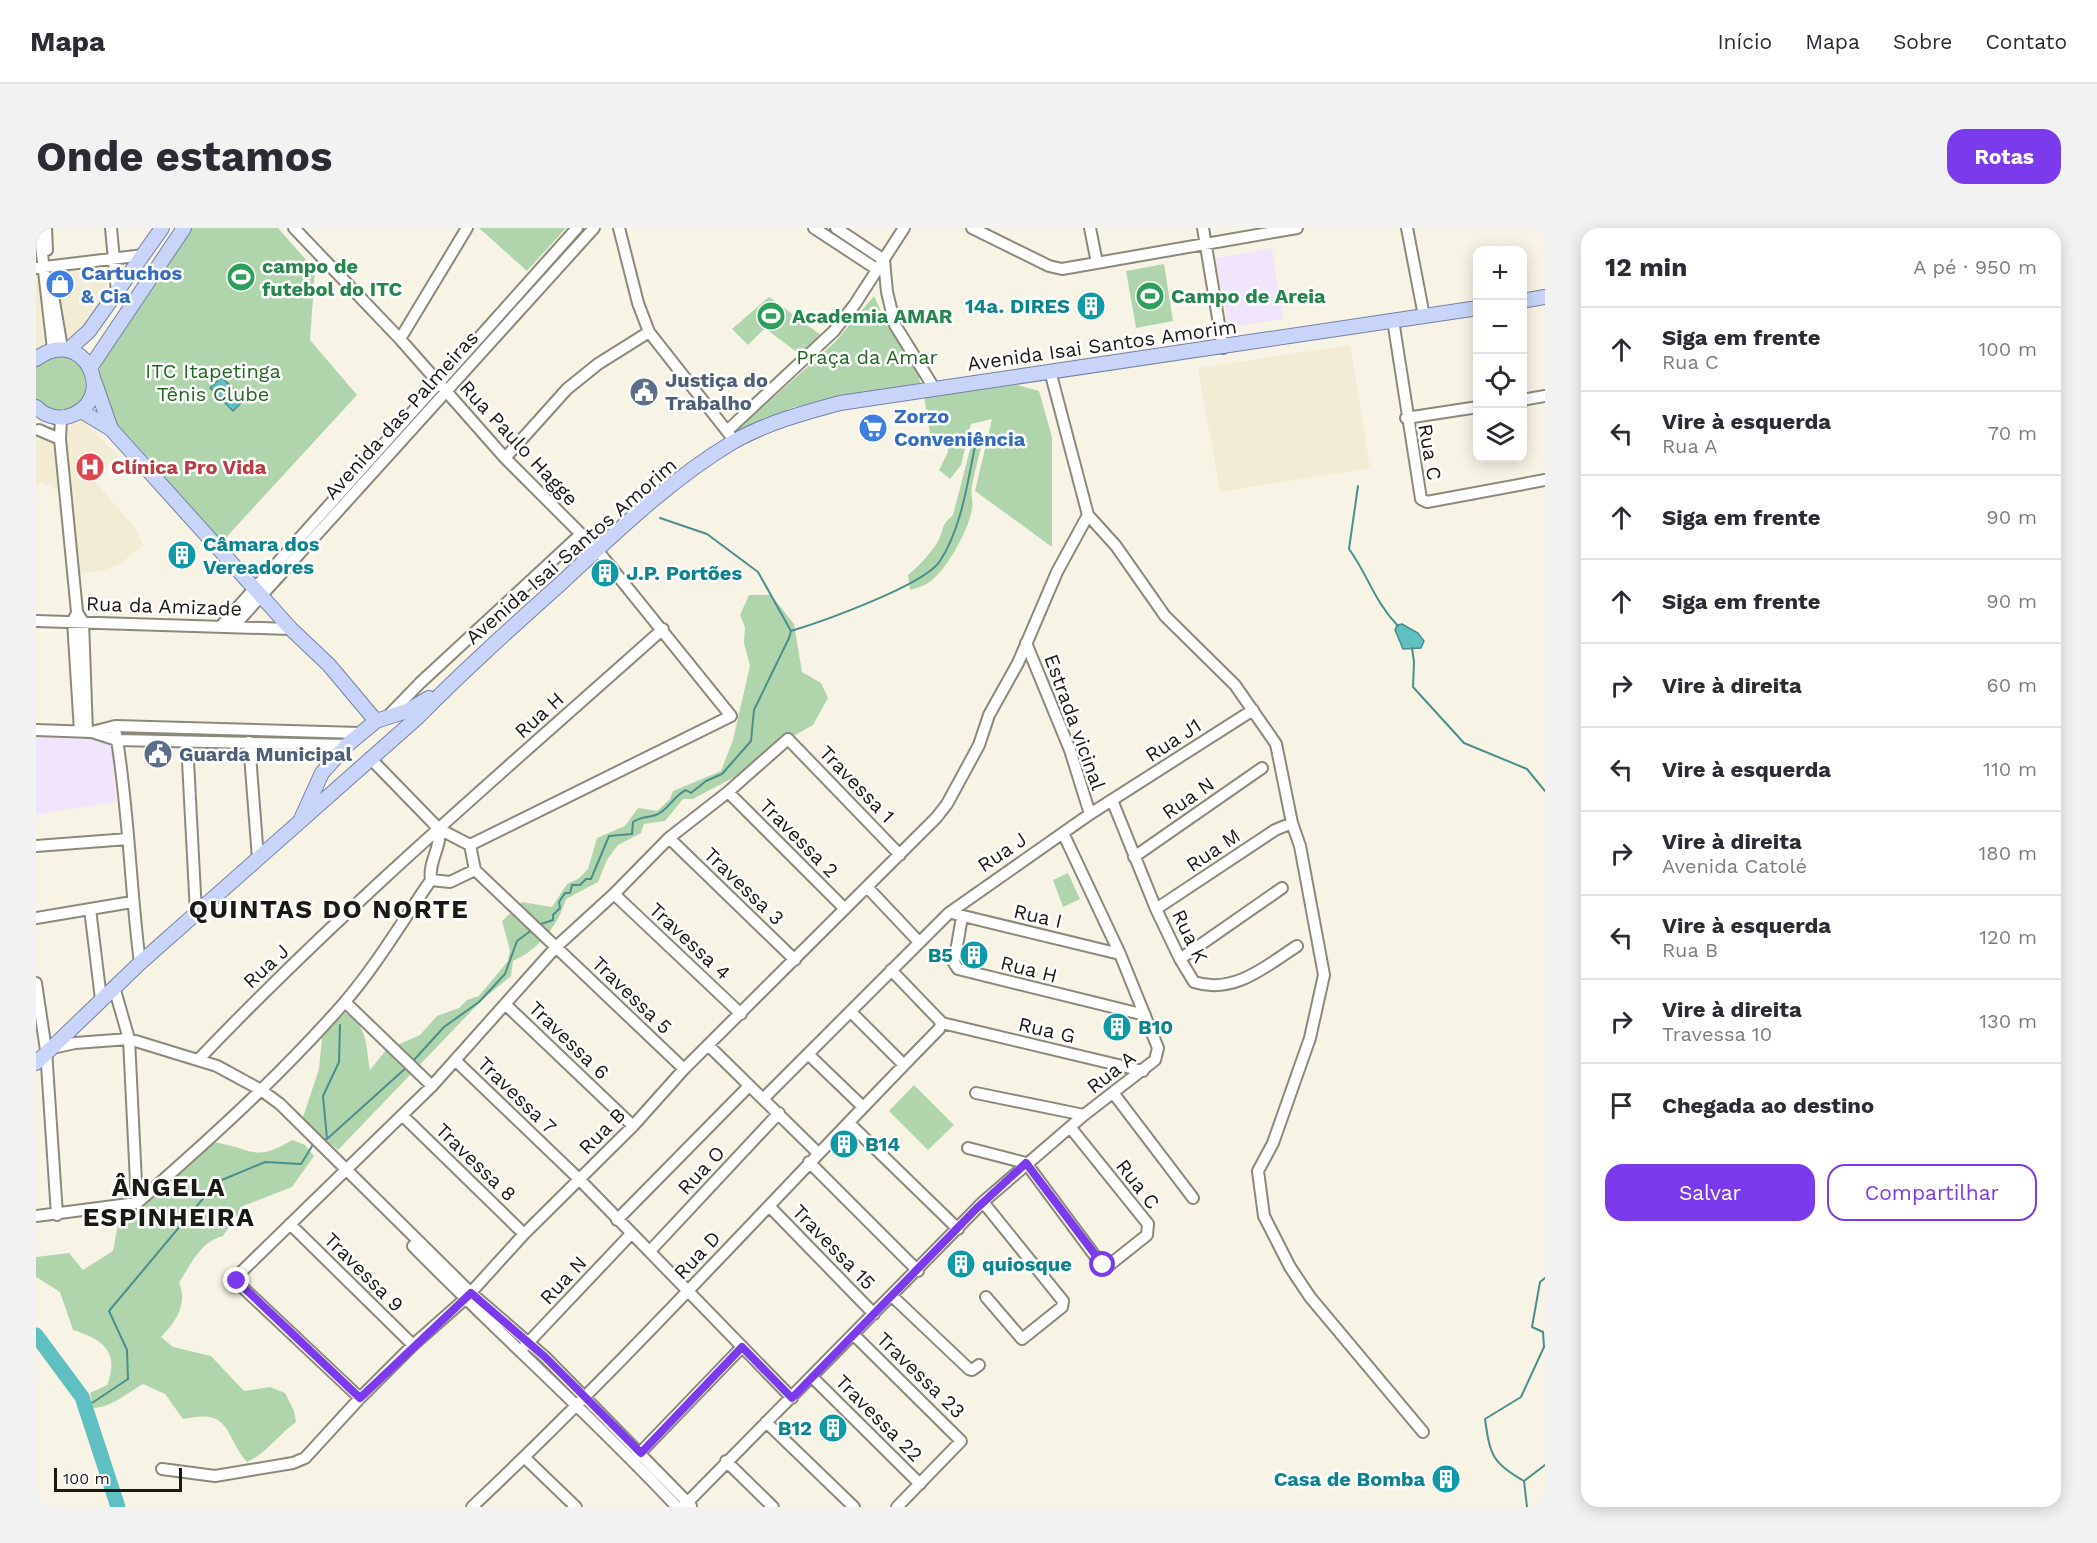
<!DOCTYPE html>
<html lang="pt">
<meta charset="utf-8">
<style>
body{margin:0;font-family:"Work Sans",sans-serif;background:#f2f2f3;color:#2b2b33}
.controls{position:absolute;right:18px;top:18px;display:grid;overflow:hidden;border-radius:12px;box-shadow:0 3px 15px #0003}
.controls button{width:54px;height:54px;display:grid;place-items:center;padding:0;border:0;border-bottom:2px solid #e1e1e2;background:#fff;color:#2b2b33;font:30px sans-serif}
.scale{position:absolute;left:18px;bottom:15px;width:128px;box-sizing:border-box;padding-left:6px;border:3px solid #1b1914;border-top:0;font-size:16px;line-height:21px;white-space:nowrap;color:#1b1914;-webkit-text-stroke:4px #fff;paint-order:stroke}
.stop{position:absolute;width:18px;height:18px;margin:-14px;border:4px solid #7c3aed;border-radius:50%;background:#fff}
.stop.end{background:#7c3aed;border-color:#fff;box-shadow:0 2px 6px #0008}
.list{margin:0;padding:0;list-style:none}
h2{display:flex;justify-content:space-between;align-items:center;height:78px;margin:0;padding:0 24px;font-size:26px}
h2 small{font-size:20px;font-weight:400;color:#7c7c81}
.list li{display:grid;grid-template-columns:39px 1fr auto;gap:18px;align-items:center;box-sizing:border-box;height:84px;padding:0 24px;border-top:2px solid #e1e1e2}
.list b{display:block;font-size:22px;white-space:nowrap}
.list p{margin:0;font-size:20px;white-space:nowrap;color:#7c7c81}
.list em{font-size:20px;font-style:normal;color:#7c7c81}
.actions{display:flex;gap:12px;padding:18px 24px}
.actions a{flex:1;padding:14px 0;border:2px solid #7c3aed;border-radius:18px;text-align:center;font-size:21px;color:#7c3aed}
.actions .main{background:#7c3aed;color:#fff}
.icon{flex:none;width:33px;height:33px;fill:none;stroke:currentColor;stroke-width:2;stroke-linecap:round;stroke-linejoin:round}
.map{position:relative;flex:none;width:1509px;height:1279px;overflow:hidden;border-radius:18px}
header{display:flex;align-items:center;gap:36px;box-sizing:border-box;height:84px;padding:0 30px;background:#fff;border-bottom:2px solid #e1e1e2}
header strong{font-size:28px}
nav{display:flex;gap:33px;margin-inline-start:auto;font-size:21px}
.intro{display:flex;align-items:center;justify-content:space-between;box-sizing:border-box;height:144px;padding:0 36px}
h1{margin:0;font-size:42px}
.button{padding:15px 27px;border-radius:18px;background:#7c3aed;color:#fff;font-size:21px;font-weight:700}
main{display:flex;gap:36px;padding:0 36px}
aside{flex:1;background:#fff;border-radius:18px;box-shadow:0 3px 15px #0003}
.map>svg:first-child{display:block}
</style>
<header>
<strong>Mapa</strong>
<nav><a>Início</a><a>Mapa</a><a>Sobre</a><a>Contato</a></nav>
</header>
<div class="intro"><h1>Onde estamos</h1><a class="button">Rotas</a></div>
<main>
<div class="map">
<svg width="1509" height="1279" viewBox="0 0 1509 1279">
<rect width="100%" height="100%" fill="#f8f4e5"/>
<path fill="#f2ecd5" d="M 70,31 L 71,65 L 48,103 L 41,109 L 24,111 L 0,129 L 0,45 Z
M 1314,117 L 1334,240 L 1184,264 L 1162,140 Z
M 45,191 L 82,228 L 58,252 L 99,300 L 107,317 L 85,335 L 66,343 L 34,347 L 27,266 L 5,253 L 0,260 L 0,206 L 17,212 L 27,202 Z"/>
<path fill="#f0e5fa" d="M 1236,20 L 1247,91 L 1193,99 L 1179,30 Z
M 0,506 L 46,508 L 76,513 L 80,574 L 0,587 Z"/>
<path fill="#b0d5ad" d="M 145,0 L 242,0 L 279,42 L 274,112 L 321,167 L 184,316 L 73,197 L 60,153 L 69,122 L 131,41 L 122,33 Z
M 443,0 L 530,0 L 491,43 Z
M 1128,36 L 1137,93 L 1100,100 L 1090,43 Z
M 838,68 L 853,100 L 882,142 L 884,155 L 758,179 L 697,206 L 799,114 Z
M 733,69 L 785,107 L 763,126 L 729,100 L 712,117 L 696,101 Z
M 12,129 L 33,129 C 72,153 37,203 0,172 L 0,137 Z
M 961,157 L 981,157 L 1003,163 L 1016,209 L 1016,319 L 939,263 L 956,191 L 935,196 L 925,237 L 914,251 L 903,242 L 912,224 L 912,215 L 896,217 L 888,168 Z
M 938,206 L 948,208 C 944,225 939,241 936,258 C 934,267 938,273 936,281 C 933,302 909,345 892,355 C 886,359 880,360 874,362 L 872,347 C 883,338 893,327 901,315 C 909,301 903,299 917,287 Z
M 713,367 L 735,367 L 758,396 L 766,444 L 785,455 L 792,470 L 777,497 L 752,511 L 706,545 L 657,571 L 647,571 L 629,593 L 608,596 L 605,605 L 582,617 L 571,632 L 562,654 L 530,671 C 522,698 502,722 477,733 L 475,748 L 445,773 L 302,922 L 266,892 L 283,841 L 287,800 L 302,781 C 333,797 329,812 334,842 L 350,822 L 384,807 L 401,788 L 423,780 L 431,772 L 443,768 L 472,733 L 474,722 L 466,693 L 486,674 L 516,679 L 531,656 L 542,651 L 552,641 L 561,610 L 589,598 L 602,580 L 621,583 L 634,571 L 637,563 L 685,543 L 697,512 L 714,438 L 708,415 L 709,399 L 704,387 Z
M 1032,645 L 1044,671 L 1027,679 L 1017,652 Z
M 878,857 L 918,897 L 892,922 L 853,883 Z
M 256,912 L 269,917 L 278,928 L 256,959 L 207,978 L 187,1008 C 164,1014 155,1036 143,1055 C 152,1076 140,1094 125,1109 L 137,1119 L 175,1128 L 208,1163 L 234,1159 L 249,1165 L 258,1183 L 260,1194 C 242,1207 231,1225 211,1234 C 187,1206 196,1180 147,1191 L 129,1166 L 107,1156 C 91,1165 77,1179 57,1180 L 54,1165 L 71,1157 C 84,1124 67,1111 37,1102 L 24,1064 L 0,1049 L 0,1029 L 33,1025 L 47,1042 L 77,1023 L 83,990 L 96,984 L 100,975 L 131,957 L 172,921 L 176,914 C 216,919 217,936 256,912 Z"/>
<path fill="#60c0c1" stroke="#4b8e8d" stroke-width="1.5" d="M 186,149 L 208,172 L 197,183 L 174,160 Z
M 1366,396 L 1382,405 L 1388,413 L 1385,420 L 1367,421 L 1359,402 L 1361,397 Z"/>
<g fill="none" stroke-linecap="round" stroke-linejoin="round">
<path stroke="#4b8e8d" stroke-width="2" d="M 1322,258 L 1313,321 C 1332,347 1338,373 1362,398
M 755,403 C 785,394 889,357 904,333 C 927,298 932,249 941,209
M 1376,420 L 1378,434 L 1377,459 L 1428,515 L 1491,541 L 1509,563
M 502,697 L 517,692 L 517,687 L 524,680 L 523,674 L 529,665 L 534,665 L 536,657 L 544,657 L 550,651 L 555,651 L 573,608 L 596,606 L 597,594 C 606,588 611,590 620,587 C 632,583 638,567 650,562 L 655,565 L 670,553 L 686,546 L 715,513 L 718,482 L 753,410 L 755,403 L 722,344 L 671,306 L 624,290
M 377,833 L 408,799 L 443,774 L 469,746 L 481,713 L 497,701
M 291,911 L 371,839
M 286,912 L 291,911 L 287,868 L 303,834 L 304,797
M 46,1169 L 56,1175 L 92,1151 L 91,1122 L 73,1083 L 181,954 L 229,934 L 265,936 L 278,915
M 1488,1253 L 1509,1237
M 1491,1279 L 1488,1253 C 1456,1235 1454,1227 1449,1191 L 1485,1169 L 1508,1119 L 1507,1104 L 1496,1099 L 1504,1054 L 1509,1050"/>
<path stroke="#60c0c1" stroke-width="15" d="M 0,1107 L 46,1169 L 82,1279"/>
<g stroke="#8c897b" stroke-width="14">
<path id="minor" d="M 3,0 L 17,121
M 10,0 L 11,22
M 75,0 L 81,64
M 258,0 L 364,111 L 469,230 L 561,322 L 695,488 L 434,617
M 583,0 L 602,75 L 613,104 L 694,207
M 778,0 L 842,42
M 800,0 L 848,32
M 936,0 L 1013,38 L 1026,41 L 1261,0
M 1054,0 L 1061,35
M 1167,0 L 1187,120
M 1371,0 L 1388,88
M 848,32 L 851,64 L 859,97 L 898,160
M 0,40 L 108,27
M 15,56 L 26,120
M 1357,92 L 1385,271 L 1391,274 L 1509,252
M 364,111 L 431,0
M 1486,172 L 1509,168
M 25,190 L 24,211 L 41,384 L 47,394 L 51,504
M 1370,190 L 1442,179
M 3,202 L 24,211
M 691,203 L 798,103 L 819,76 L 868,0
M 469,230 L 531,161 L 562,136 L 613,104
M 1052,287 L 1080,318 L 1129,388 L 1199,457 L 1240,516 L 1256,595 L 1264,618 L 1288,747 L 1274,810 L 1237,915 L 1222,943 L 1228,988 L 1254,1039 L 1274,1069 L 1387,1204
M 40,387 L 37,393 L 44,503
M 0,393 L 255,401
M 185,398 L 541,0
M 198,398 L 558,0
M 990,415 L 1034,522 L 1054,586
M 352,488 L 384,455 L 544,307
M 0,502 L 56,504 L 81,512 L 311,517
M 56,504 L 79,498 L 324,505
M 80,506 C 93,582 94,659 104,735
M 151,514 L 160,685
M 213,514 L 222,630
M 334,530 L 403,601 L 434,617 L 439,642 L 648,841
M 692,564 L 809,681
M 1076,572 L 1120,681 L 1144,731 L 1158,754 C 1198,767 1230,738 1261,718
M 633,610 L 759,732
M 0,618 L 92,611
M 1098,629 L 1226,540
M 395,652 L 414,654 L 439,642
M 831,659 L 882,713
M 578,666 L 705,786
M 54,681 L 65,771
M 1120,681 L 1239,602 L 1256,595
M 919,686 L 1084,726
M 926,689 L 918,735 L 922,741 L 1109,787
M 0,690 L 96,674
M 1144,731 L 1246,660
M 855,742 L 906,795
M 0,755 L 10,822 L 21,987
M 78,759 L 93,811 L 101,975
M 309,774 L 396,858
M 469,776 L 597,898
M 815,784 L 868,837
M 906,795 L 1107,843
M 673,818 L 782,925
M 16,820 L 39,815 L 93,811 L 181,838 L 225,862 L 244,876 L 435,1065 L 509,1129 L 655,1278
M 772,826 L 827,879
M 163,831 C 308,679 470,541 627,401
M 420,833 L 543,951 L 756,1170
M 940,865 L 1048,887
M 1078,866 L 1157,970
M 727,871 L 913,685 L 1054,586 L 1217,482
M 367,888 L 488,1006
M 813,895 L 922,1001
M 932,920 L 990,935 L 1065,1036 L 1072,1038 L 1111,1007 L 1112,996 L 1034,899
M 773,934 L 882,1043
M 947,974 L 1027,1073 L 1026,1079 L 986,1111 L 950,1069
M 101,975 C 173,912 245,847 308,775 C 340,738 367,692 395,652 C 392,633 406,619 403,601
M 733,978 L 838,1086
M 0,988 L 101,975
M 581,992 L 713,858
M 254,996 L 377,1117
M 377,1018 C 463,1106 556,1188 641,1279
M 614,1023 L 743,885
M 856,1068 L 933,1141 L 936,1142 L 943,1137
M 818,1107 L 925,1213 L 861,1279
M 489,1118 L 595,1006
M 776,1149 L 884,1256
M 324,1170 L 204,1057 L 202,1047 L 396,858 L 520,719 L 578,666 L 633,610 L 692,564 L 752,511 L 864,627
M 730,1194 L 818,1279
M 600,1229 L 706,1119
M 489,1230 L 540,1279
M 690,1233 L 737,1279
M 126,1241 L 179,1248 L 257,1235 L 269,1230 L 324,1170 L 377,1117 L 429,1071 L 488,1006 L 597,898 L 648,841 L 900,590 L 911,576 L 943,517 L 953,487 L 982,435 L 1021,344 L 1052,287 L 1014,143
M 436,1279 C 598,1126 747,960 903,801 L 906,795
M 647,1279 L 947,974 L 1048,887 L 1119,832 L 1122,820 L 1084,726 L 1027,605"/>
</g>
<g stroke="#7581a5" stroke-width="16">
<path id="major" d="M 1486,73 L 1509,69
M 32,122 L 53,103 L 126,0
M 0,131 C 49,94 85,175 30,189 C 19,191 8,187 0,179
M 54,140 L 148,0
M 59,155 L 75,201
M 45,183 L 75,201 L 255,401 L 293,437 L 340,493
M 266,589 L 286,545 L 311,517 L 340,493 L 371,483 L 393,470
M 0,835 L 104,735 L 382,489 C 427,443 474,401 522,358 C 577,307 632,253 697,214 C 730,195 767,185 804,175 L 1442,80"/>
</g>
<use href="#minor" stroke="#fff" stroke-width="10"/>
<use href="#major" stroke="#c9d5f8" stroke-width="14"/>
</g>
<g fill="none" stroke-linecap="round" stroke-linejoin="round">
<path stroke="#7c3aed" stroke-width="8" d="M 201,1053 L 324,1170 L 435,1065 L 509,1129 L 605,1225 L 706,1119 L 756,1170 L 940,981 L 990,935 L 1067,1037"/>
</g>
<defs>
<g id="stadium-disc" transform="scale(1.5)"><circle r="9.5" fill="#2e9e5b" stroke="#fff"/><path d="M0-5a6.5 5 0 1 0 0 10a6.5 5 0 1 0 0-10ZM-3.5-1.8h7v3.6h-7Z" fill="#fff"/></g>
<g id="shop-disc" transform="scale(1.5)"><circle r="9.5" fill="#3f7fe0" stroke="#fff"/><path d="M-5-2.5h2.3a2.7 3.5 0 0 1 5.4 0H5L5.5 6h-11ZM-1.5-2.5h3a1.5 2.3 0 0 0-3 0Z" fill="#fff"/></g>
<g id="building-disc" transform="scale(1.5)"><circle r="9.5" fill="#0f9aa8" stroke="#fff"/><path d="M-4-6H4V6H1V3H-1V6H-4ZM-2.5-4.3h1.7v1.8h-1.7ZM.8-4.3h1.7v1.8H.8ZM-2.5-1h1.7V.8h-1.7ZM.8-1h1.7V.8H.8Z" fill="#fff"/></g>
<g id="civic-disc" transform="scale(1.5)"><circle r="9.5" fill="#5c6f8a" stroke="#fff"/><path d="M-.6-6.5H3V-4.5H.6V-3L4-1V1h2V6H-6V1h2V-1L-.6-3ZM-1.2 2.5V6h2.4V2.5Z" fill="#fff"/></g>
<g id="supermarket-disc" transform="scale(1.5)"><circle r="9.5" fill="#3f7fe0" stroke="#fff"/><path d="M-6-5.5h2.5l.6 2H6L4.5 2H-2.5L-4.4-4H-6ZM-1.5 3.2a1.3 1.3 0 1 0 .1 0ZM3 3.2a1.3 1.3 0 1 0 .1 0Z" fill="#fff"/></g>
<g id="hospital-disc" transform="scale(1.5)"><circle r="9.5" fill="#e0444e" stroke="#fff"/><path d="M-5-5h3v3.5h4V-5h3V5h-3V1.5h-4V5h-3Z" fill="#fff"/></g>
</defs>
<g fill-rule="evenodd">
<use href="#stadium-disc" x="205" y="49"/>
<use href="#shop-disc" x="24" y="56"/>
<use href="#stadium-disc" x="1114" y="68"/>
<use href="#building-disc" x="1055" y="78"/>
<use href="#stadium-disc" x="735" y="88"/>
<use href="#civic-disc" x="608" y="164"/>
<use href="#supermarket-disc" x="837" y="200"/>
<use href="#hospital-disc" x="54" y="239"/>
<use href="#building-disc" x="146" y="327"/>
<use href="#building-disc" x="569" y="345"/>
<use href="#civic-disc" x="122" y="526"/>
<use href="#building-disc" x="938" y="727"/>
<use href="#building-disc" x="1081" y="799"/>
<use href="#building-disc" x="808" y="916"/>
<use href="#building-disc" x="925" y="1036"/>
<use href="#building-disc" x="797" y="1200"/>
<use href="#building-disc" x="1410" y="1251"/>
</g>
<g text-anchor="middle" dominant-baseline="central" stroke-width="5" stroke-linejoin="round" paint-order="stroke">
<g font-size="20" font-weight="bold" fill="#27864d" stroke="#fff" text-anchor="start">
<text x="226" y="38">campo de<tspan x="226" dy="23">futebol do ITC</tspan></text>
<text x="1135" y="68">Campo de Areia</text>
<text x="756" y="88">Academia AMAR</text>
</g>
<g font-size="20" font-weight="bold" fill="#366cbe" stroke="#fff" text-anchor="start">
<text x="45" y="45">Cartuchos<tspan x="45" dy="23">&amp; Cia</tspan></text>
<text x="858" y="188">Zorzo<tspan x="858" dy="23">Conveniência</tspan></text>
</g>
<g font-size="20" font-weight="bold" fill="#0d838f" stroke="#fff" text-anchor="start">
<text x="1034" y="78" text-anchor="end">14a. DIRES</text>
<text x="167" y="316">Câmara dos<tspan x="167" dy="23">Vereadores</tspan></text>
<text x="590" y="345">J.P. Portões</text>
<text x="917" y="727" text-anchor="end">B5</text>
<text x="1102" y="799">B10</text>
<text x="829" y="916">B14</text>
<text x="946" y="1036">quiosque</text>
<text x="776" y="1200" text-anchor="end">B12</text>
<text x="1389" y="1251" text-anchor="end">Casa de Bomba</text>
</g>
<g font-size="20" fill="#1b1914" stroke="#fff">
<text transform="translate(1066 117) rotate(-8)">Avenida Isai Santos Amorim</text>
<text transform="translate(365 187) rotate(-48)">Avenida das Palmeiras</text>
<text transform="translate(483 215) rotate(47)">Rua Paulo Hagge</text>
<text transform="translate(1394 224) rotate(80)">Rua C</text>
<text transform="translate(535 323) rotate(-41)">Avenida Isai Santos Amorim</text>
<text transform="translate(128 378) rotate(2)">Rua da Amizade</text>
<text transform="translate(503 487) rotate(-42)">Rua H</text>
<text transform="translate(1039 494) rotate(70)">Estrada vicinal</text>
<text transform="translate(1137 512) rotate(-33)">Rua J1</text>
<text transform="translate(821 556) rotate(46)">Travessa 1</text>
<text transform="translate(1152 570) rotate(-35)">Rua N</text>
<text transform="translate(763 610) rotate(45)">Travessa 2</text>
<text transform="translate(1177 622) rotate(-34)">Rua M</text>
<text transform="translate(966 624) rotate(-34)">Rua J</text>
<text transform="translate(708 658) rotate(44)">Travessa 3</text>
<text transform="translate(1002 688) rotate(13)">Rua I</text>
<text transform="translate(1154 708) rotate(64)">Rua K</text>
<text transform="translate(654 713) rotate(43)">Travessa 4</text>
<text transform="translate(230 738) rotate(-43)">Rua J</text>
<text transform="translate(993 741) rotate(14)">Rua H</text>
<text transform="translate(596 767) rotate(44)">Travessa 5</text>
<text transform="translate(1011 802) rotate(13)">Rua G</text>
<text transform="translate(533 812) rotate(44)">Travessa 6</text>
<text transform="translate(1075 844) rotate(-38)">Rua A</text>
<text transform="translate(481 867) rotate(44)">Travessa 7</text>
<text transform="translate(566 903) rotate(-45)">Rua B</text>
<text transform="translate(440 934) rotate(44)">Travessa 8</text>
<text transform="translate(665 942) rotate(-47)">Rua O</text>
<text transform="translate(1102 956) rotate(52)">Rua C</text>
<text transform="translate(798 1019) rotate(46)">Travessa 15</text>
<text transform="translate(661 1027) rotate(-47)">Rua D</text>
<text transform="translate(328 1044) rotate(45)">Travessa 9</text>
<text transform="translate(527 1052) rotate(-47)">Rua N</text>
<text transform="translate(885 1147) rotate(44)">Travessa 23</text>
<text transform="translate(843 1190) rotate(45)">Travessa 22</text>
</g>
<g font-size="20" fill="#226522" stroke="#fff">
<text x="831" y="129">Praça da Amar</text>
<text x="177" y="143">ITC Itapetinga<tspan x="177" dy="23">Tênis Clube</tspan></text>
</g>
<g font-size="20" font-weight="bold" fill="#4e5e75" stroke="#fff" text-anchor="start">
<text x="629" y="152">Justiça do<tspan x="629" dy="23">Trabalho</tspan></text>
<text x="143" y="526">Guarda Municipal</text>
</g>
<g font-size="20" font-weight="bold" fill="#be3a42" stroke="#fff" text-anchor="start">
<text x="75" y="239">Clínica Pro Vida</text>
</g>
<g font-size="26" font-weight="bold" letter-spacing="1.5" fill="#1b1914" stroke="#fff">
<text x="293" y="681">QUINTAS DO NORTE</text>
<text x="133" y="959">ÂNGELA<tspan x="133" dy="30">ESPINHEIRA</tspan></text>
</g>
</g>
</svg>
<div class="controls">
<button>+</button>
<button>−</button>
<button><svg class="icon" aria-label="locate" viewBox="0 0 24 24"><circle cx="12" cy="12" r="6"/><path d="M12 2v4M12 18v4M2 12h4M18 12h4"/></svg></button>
<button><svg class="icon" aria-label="layers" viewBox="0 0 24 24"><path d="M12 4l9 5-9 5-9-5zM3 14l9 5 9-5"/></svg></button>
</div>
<div class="scale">100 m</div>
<div class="stop" style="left:1067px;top:1037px"></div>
<div class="stop end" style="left:201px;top:1053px"></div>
</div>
<aside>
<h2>12 min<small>A pé · 950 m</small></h2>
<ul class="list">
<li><svg class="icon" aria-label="ahead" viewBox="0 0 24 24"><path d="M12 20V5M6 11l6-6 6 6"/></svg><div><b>Siga em frente</b><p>Rua C</p></div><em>100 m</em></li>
<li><svg class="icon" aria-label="left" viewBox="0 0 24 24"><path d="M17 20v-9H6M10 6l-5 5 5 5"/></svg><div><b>Vire à esquerda</b><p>Rua A</p></div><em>70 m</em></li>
<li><svg class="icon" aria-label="ahead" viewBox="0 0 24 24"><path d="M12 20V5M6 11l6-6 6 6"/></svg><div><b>Siga em frente</b></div><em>90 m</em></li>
<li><svg class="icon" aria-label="ahead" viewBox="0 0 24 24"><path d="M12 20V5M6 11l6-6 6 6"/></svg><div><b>Siga em frente</b></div><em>90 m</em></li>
<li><svg class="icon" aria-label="right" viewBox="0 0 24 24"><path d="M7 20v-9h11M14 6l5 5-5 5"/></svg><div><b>Vire à direita</b></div><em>60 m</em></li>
<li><svg class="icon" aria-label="left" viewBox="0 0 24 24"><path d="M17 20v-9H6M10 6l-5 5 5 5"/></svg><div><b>Vire à esquerda</b></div><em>110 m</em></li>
<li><svg class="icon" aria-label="right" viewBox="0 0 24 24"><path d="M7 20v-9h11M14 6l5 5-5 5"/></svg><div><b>Vire à direita</b><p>Avenida Catolé</p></div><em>180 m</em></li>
<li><svg class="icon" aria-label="left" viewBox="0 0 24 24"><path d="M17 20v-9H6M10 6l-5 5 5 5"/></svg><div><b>Vire à esquerda</b><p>Rua B</p></div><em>120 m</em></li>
<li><svg class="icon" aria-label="right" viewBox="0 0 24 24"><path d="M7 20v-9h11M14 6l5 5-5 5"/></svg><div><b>Vire à direita</b><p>Travessa 10</p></div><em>130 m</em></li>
<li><svg class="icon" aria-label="arrive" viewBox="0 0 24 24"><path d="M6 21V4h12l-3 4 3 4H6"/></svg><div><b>Chegada ao destino</b></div></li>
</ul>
<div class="actions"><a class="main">Salvar</a><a>Compartilhar</a></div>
</aside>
</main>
